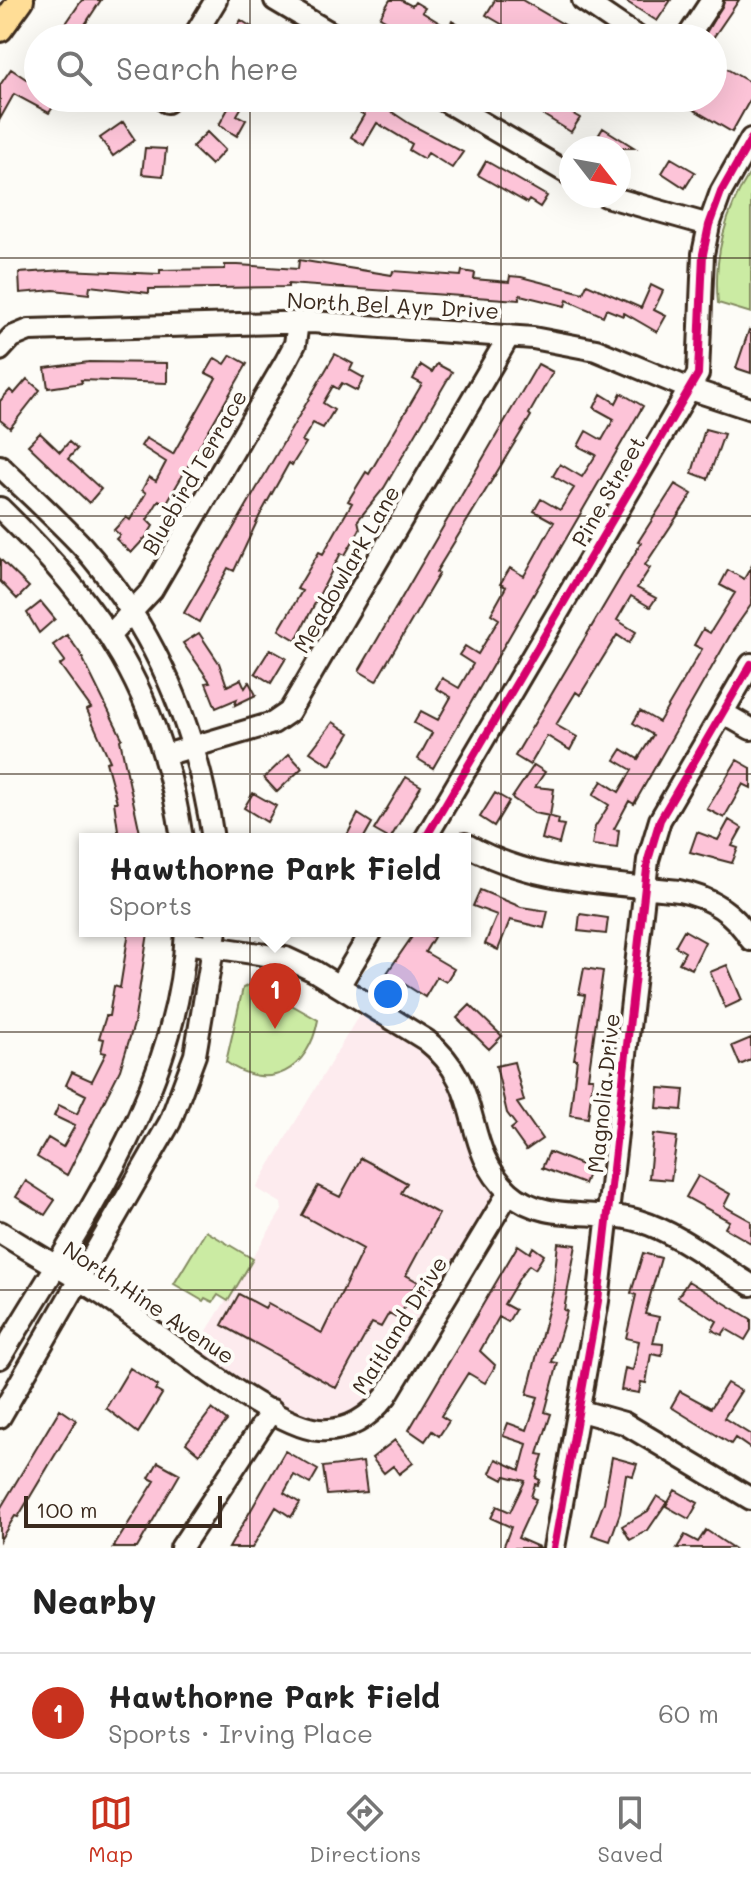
<!DOCTYPE html>
<meta charset="utf-8">
<style>
body{margin:0;font-family:Mali,sans-serif;background:#f2f2f2;color:#222}
.compass{position:absolute;left:559px;top:136px;width:72px;height:72px;border-radius:50%;background:#fff;box-shadow:0 8px 32px #0002;rotate:121deg}
.scale{position:absolute;left:24px;bottom:20px;width:198px;box-sizing:border-box;padding-left:8px;border:4px solid #3b2a1e;border-top:0;font-size:22px;line-height:28px;white-space:nowrap;color:#3b2a1e;-webkit-text-stroke:6px #fdfcf7;paint-order:stroke}
.you{position:absolute;left:388px;top:994px;width:28px;height:28px;margin:-20px;border:6px solid #fff;border-radius:50%;background:#1a73e8;box-shadow:0 0 0 12px #1a73e833}
.badge{display:grid;place-items:center;width:52px;height:52px;border-radius:50%;background:#c8321e;color:#fff;font-size:26px;font-weight:700}
.pin{position:absolute;translate:-50% -66px;filter:drop-shadow(0 2px 4px #0008)}
.pin::after{content:'';position:absolute;top:42px;width:28px;height:24px;background:inherit;clip-path:polygon(0 0,100% 0,50% 100%)}
.popup{position:absolute;left:79px;top:833px;width:392px;height:104px;box-sizing:border-box;display:grid;place-content:center;border-radius:0px;background:#fff;filter:drop-shadow(0 2px 6px #0005);font-size:26px;white-space:nowrap;color:#767676}
.popup b{font-size:30px;color:#222}
.popup::after{content:'';position:absolute;left:50%;top:100%;margin-left:-16px;border:16px solid transparent;border-top-color:#fff}
.list{margin:0;padding:0;list-style:none}
h2{display:flex;justify-content:space-between;align-items:center;height:104px;margin:0;padding:0 32px;font-size:34px}
h2 small{font-size:26px;font-weight:400;color:#767676}
.list li{display:grid;grid-template-columns:52px 1fr auto;gap:24px;align-items:center;box-sizing:border-box;height:120px;padding:0 32px;border-top:2px solid #e0e0e0}
.list b{display:block;font-size:30px;white-space:nowrap}
.list p{margin:0;font-size:26px;white-space:nowrap;color:#767676}
.list em{font-size:26px;font-style:normal;color:#767676}
.icon{flex:none;width:44px;height:44px;fill:none;stroke:currentColor;stroke-width:2;stroke-linecap:round;stroke-linejoin:round}
.map{position:relative;flex:none;width:751px;height:1548px;overflow:hidden}
.search{position:absolute;background:#fff;box-shadow:0 8px 32px #0002;left:24px;right:24px;top:24px;height:88px;display:flex;align-items:center;gap:20px;box-sizing:border-box;padding:0 28px;border-radius:44px;color:#767676;font-size:30px}
.sheet{height:224px;background:#fff}
nav{display:flex;justify-content:space-around;align-items:center;box-sizing:border-box;height:112px;border-top:2px solid #e0e0e0;background:#fff;font-size:22px;color:#767676}
nav a{display:grid;justify-items:center;gap:4px}
nav .on{color:#c8321e}
.map>svg:first-child{display:block}
</style>
<div class="map">
<svg width="751" height="1548" viewBox="0 0 751 1548">
<rect width="100%" height="100%" fill="#fdfcf7"/>
<filter id="ink" filterUnits="userSpaceOnUse"><feTurbulence type="fractalNoise" baseFrequency=".0125" numOctaves="2"/><feDisplacementMap in="SourceGraphic" scale="16" xChannelSelector="R" yChannelSelector="G"/><feConvolveMatrix kernelMatrix="1 2 1 2 8 2 1 2 1" color-interpolation-filters="sRGB"/></filter>
<g filter="url(#ink)">
<path fill="#fdebee" d="M 359,1015 L 391,1029 L 443,1070 L 455,1086 L 476,1164 L 495,1195 L 376,1398 L 344,1419 L 321,1421 L 296,1413 L 195,1350 L 282,1210 L 281,1203 L 256,1188 Z"/>
<path fill="#cbeba3" stroke="#838a60" stroke-width="2" d="M 751,171 L 751,313 L 718,303 C 713,256 726,210 751,171 Z
M 253,983 L 318,1020 C 309,1069 270,1094 226,1062 L 243,988 Z
M 206,1231 L 253,1259 L 228,1301 L 218,1295 L 213,1302 L 205,1298 L 203,1301 L 174,1284 Z"/>
<path fill="#fdc4d8" stroke="#3b2a1e" stroke-width="2" d="M 82,0 L 101,0 L 76,38 L 56,38 Z
M 390,0 L 401,0 L 412,6 L 415,2 L 425,8 L 422,12 L 448,28 L 452,21 L 464,28 L 459,35 L 464,38 L 408,38 L 410,34 L 380,17 Z
M 495,0 L 522,0 L 587,38 L 514,38 L 517,33 L 486,15 Z
M 624,0 L 671,0 L 657,21 Z
M 725,0 L 739,0 L 713,38 L 703,38 Z
M 241,20 L 268,38 L 229,38 Z
M 713,61 L 751,83 L 751,98 L 732,132 L 674,98 L 713,98 Z
M 11,69 L 38,87 L 38,98 L 59,98 L 49,113 L 14,94 L 0,119 L 0,85 Z
M 234,98 L 247,98 L 237,115 L 246,120 L 237,136 L 219,125 Z
M 335,98 L 371,98 L 410,124 L 463,152 L 452,168 L 428,153 L 424,159 L 409,150 L 412,144 L 377,123 L 364,145 L 351,137 L 364,115 Z
M 516,98 L 545,98 L 580,118 L 571,132 Z
M 123,122 L 135,140 L 113,156 L 100,138 Z
M 603,128 L 635,148 L 598,148 L 593,144 Z
M 207,132 L 225,150 L 211,165 L 192,147 Z
M 145,148 L 166,149 L 163,176 L 142,174 Z
M 671,158 L 695,172 L 685,188 L 662,173 Z
M 486,161 L 547,196 L 540,207 L 529,200 L 527,203 L 478,175 Z
M 299,260 L 392,275 L 393,271 L 461,276 L 462,271 L 475,273 L 474,279 L 509,282 L 510,276 L 521,277 L 583,293 L 587,284 L 641,308 L 651,285 L 663,291 L 654,310 L 666,316 L 657,332 L 624,313 L 623,316 L 606,309 L 603,316 L 567,300 L 565,306 L 520,295 L 519,300 L 288,284 L 288,287 L 149,289 L 149,293 L 90,286 L 89,294 L 54,290 L 20,293 L 19,273 L 65,270 L 160,274 L 160,270 L 225,269 L 225,265 L 238,265 L 298,269 Z
M 749,330 L 751,331 L 751,373 L 736,368 Z
M 335,354 L 353,364 L 350,370 L 364,378 L 357,391 L 342,383 L 338,389 L 333,386 L 323,403 L 334,410 L 323,428 L 313,423 L 302,441 L 306,443 L 292,465 L 289,463 L 260,515 L 234,571 L 228,568 L 199,622 L 184,613 Z
M 231,355 L 247,364 L 166,504 L 159,500 L 147,520 L 153,526 L 147,536 L 131,553 L 116,539 L 120,535 L 114,530 L 126,517 L 130,520 L 146,493 L 142,490 L 149,477 L 156,481 L 166,462 L 141,446 L 146,438 L 173,454 L 216,378 L 206,373 L 215,358 L 225,364 Z
M 89,362 L 167,363 L 167,383 L 81,380 L 82,383 L 48,388 L 45,368 Z
M 437,364 L 452,372 L 384,488 L 358,520 L 360,529 L 345,555 L 341,553 L 296,640 L 279,630 L 302,591 L 297,589 L 319,552 L 323,554 L 352,503 L 348,501 L 366,472 L 369,474 L 422,384 L 413,379 L 421,365 L 432,372 Z
M 538,364 L 553,372 L 529,414 L 531,416 L 436,572 L 439,574 L 376,681 L 359,671 Z
M 27,379 L 40,390 L 10,428 L 0,420 L 0,401 L 10,390 L 14,394 Z
M 621,393 L 643,406 L 433,768 L 418,759 L 432,733 L 414,723 L 421,711 L 438,720 L 451,697 L 436,688 L 442,678 L 459,688 L 473,664 L 459,655 L 465,646 L 478,654 L 499,619 L 491,614 L 506,587 L 500,584 L 510,568 L 524,576 L 554,522 L 534,511 L 541,499 L 560,510 L 574,488 L 553,476 L 560,464 L 582,477 L 596,455 L 578,446 L 586,431 L 602,440 L 614,419 L 594,408 L 601,394 L 616,403 Z
M 705,429 L 724,434 L 708,479 L 692,473 Z
M 40,433 L 60,452 L 69,442 L 77,449 L 68,459 L 101,489 L 89,503 L 28,445 Z
M 675,484 L 692,494 L 645,565 L 650,568 L 637,588 L 656,598 L 650,607 L 631,596 L 617,620 L 636,632 L 629,643 L 617,635 L 580,695 L 576,692 L 556,725 L 577,737 L 570,750 L 547,736 L 530,765 L 515,756 L 641,543 L 638,542 Z
M 0,559 L 29,587 L 17,599 L 0,581 Z
M 751,567 L 751,605 L 732,632 L 634,804 L 629,801 L 614,829 L 619,830 L 617,848 L 592,845 L 595,827 L 609,805 L 593,795 L 602,781 L 619,792 L 632,770 L 615,760 L 622,749 L 638,759 L 653,735 L 633,723 L 640,711 L 659,722 L 702,649 L 694,645 L 703,629 L 710,633 L 735,593 L 720,585 L 728,570 L 744,579 Z
M 41,602 L 55,619 L 39,633 L 27,613 Z
M 199,633 L 219,663 L 227,686 L 241,679 L 245,688 L 249,682 L 256,695 L 235,705 L 237,699 L 216,708 L 206,683 L 210,682 L 183,643 Z
M 67,635 L 80,653 L 122,738 L 120,740 L 140,833 L 119,837 L 114,802 L 117,802 L 106,762 L 110,761 L 87,710 L 91,708 L 60,665 L 65,661 L 53,645 Z
M 270,649 L 286,658 L 271,683 L 255,673 Z
M 333,722 L 350,733 L 330,765 L 310,752 Z
M 289,754 L 302,768 L 277,792 L 264,778 Z
M 737,760 L 751,768 L 751,788 L 743,784 L 724,818 L 707,809 Z
M 534,765 L 545,772 L 535,787 L 554,789 L 550,816 L 534,813 L 512,798 Z
M 406,777 L 421,786 L 390,839 L 374,830 Z
M 253,793 L 276,806 L 267,822 L 244,808 Z
M 495,793 L 509,801 L 494,826 L 480,817 Z
M 358,814 L 372,823 L 363,839 L 345,839 Z
M 548,816 L 559,819 L 558,824 L 564,825 L 559,844 L 542,839 Z
M 729,820 L 742,828 L 732,846 L 738,848 L 732,863 L 690,852 L 697,832 L 718,840 Z
M 480,890 L 521,907 L 548,911 L 544,928 L 510,920 L 498,950 L 485,944 L 497,915 L 473,906 Z
M 580,914 L 608,918 L 606,934 L 578,931 Z
M 684,930 L 705,942 L 692,969 L 679,963 L 685,952 L 675,946 Z
M 129,931 L 148,933 L 134,1024 L 120,1070 L 67,1175 L 37,1157 L 48,1138 L 63,1147 L 75,1126 L 54,1116 L 59,1105 L 77,1114 L 86,1095 L 66,1085 L 72,1072 L 92,1081 L 106,1053 L 101,1052 L 104,1039 L 99,1038 L 106,1016 L 109,1016 L 114,986 L 120,988 Z
M 416,931 L 434,937 L 425,952 L 454,969 L 446,982 L 437,977 L 425,997 L 387,973 Z
M 727,965 L 742,1000 L 725,1008 L 710,972 Z
M 584,968 L 603,971 L 588,1078 L 593,1078 L 588,1118 L 570,1115 L 577,1059 L 574,1059 L 585,995 L 579,994 Z
M 470,1005 L 502,1036 L 489,1049 L 457,1018 Z
M 751,1038 L 751,1060 L 740,1065 L 732,1046 Z
M 514,1062 L 524,1101 L 517,1103 L 542,1139 L 526,1150 L 511,1129 L 516,1125 L 507,1113 L 496,1066 Z
M 659,1088 L 684,1090 L 682,1110 L 657,1108 Z
M 653,1134 L 677,1137 L 671,1180 L 649,1178 Z
M 549,1152 L 590,1168 L 584,1184 L 542,1168 Z
M 361,1158 L 407,1183 L 401,1193 L 439,1214 L 406,1275 L 418,1282 L 398,1318 L 389,1313 L 381,1327 L 372,1323 L 336,1388 L 222,1325 L 239,1294 L 265,1308 L 268,1303 L 322,1333 L 363,1249 L 302,1215 L 318,1186 L 340,1197 Z
M 698,1176 L 730,1194 L 724,1206 L 751,1221 L 751,1243 L 725,1228 L 729,1221 L 686,1197 Z
M 26,1181 L 55,1200 L 45,1215 L 16,1197 Z
M 558,1243 L 576,1245 L 564,1310 L 567,1311 L 552,1362 L 558,1363 L 545,1412 L 551,1414 L 538,1454 L 543,1455 L 536,1478 L 540,1480 L 538,1485 L 535,1484 L 531,1497 L 536,1499 L 518,1538 L 541,1548 L 503,1548 L 511,1527 L 491,1518 L 497,1506 L 510,1512 L 525,1481 L 505,1476 L 503,1480 L 490,1473 L 496,1459 L 520,1470 L 527,1444 L 503,1436 L 508,1423 L 527,1430 L 538,1397 L 527,1394 L 553,1291 Z
M 518,1245 L 530,1253 L 533,1247 L 544,1255 L 535,1269 L 529,1265 L 520,1277 L 504,1304 L 515,1310 L 508,1322 L 499,1317 L 480,1351 L 495,1365 L 493,1370 L 485,1383 L 468,1373 L 441,1416 L 449,1421 L 439,1436 L 432,1431 L 425,1441 L 409,1430 Z
M 643,1253 L 661,1258 L 645,1314 L 659,1317 L 653,1343 L 663,1344 L 662,1356 L 651,1354 L 646,1383 L 641,1382 L 639,1393 L 621,1390 L 625,1368 L 633,1370 L 639,1341 L 626,1338 L 636,1295 L 631,1293 Z
M 688,1281 L 751,1319 L 751,1330 L 745,1340 L 726,1329 L 722,1335 L 712,1330 L 717,1321 L 678,1297 Z
M 130,1368 L 158,1386 L 155,1390 L 162,1394 L 138,1433 L 106,1408 Z
M 727,1383 L 741,1391 L 724,1418 L 751,1435 L 751,1449 L 735,1438 L 731,1444 L 671,1407 L 680,1391 L 711,1408 Z
M 60,1409 L 76,1420 L 18,1517 L 15,1516 L 0,1540 L 0,1509 Z
M 212,1409 L 227,1421 L 199,1454 L 186,1443 Z
M 395,1440 L 413,1463 L 399,1474 L 393,1466 L 384,1473 L 372,1458 Z
M 285,1451 L 318,1470 L 310,1484 L 294,1475 L 284,1493 L 300,1503 L 291,1517 L 276,1507 L 252,1548 L 229,1548 Z
M 612,1457 L 637,1464 L 633,1476 L 626,1474 L 620,1513 L 610,1541 L 592,1535 L 604,1502 Z
M 158,1462 L 180,1474 L 137,1548 L 113,1548 L 155,1481 L 149,1478 Z
M 363,1462 L 367,1492 L 327,1495 L 323,1467 Z
M 675,1490 L 698,1503 L 689,1519 L 666,1506 Z
M 657,1496 L 667,1502 L 648,1530 L 630,1540 L 622,1526 L 648,1511 Z
M 706,1530 L 733,1548 L 677,1548 L 685,1535 L 698,1542 Z"/>
<g fill="none" stroke-linecap="round" stroke-linejoin="round">
<g stroke="#3b2a1e" stroke-width="26">
<path id="minor" d="M 275,0 L 339,38
M 583,0 L 639,38
M 193,38 L 216,0
M 687,38 L 712,0
M 440,98 L 571,175
M 167,102 L 168,98
M 606,196 L 709,225
M 0,350 L 12,337 L 29,330 L 312,322 L 533,338 L 596,350 L 690,389 L 751,409
M 0,466 C 28,493 57,519 83,547 C 156,630 197,730 213,839
M 0,508 C 103,608 161,694 182,839
M 111,634 L 152,590 L 286,361 L 295,344 L 298,322
M 723,713 L 751,729
M 165,755 L 273,723 L 289,712 L 509,336
M 425,839 L 698,374 L 703,254 L 709,225 L 721,192 L 751,139
M 465,844 C 533,883 603,882 679,891 C 710,897 734,912 751,940
M 186,943 L 286,958 L 314,971 L 426,1040 C 487,1088 459,1145 509,1192 C 544,1224 598,1208 639,1221 C 679,1233 716,1264 751,1285
M 339,986 L 372,931
M 0,1232 C 36,1255 74,1275 109,1299 C 153,1329 271,1427 319,1430 C 348,1432 369,1418 386,1396 L 509,1192
M 0,1358 C 78,1226 180,1090 186,931
M 581,1411 L 624,1423 L 751,1499
M 0,1417 L 170,1122 L 195,1055 L 216,931
M 181,1548 L 272,1410
M 554,1548 L 598,1301 L 648,860 L 660,820 L 751,664"/>
</g>
<g stroke="#3b2a1e" stroke-width="30">
<path id="major" d="M 0,29 L 21,0"/>
</g>
<use href="#minor" stroke="#fdfcf7" stroke-width="20"/>
<use href="#major" stroke="#ffdd96" stroke-width="24"/>
<g stroke="#fdfcf7" stroke-width="13">
<path id="cycleway" d="M 425,839 L 698,374 L 703,254 L 709,225 L 721,192 L 751,139
M 554,1548 L 598,1301 L 648,860 L 660,820 L 751,664"/>
</g>
<use href="#cycleway" stroke="#d6006c" stroke-width="8"/>
</g>
</g>
<path fill="none" stroke="#3b2a1e" stroke-width="2" stroke-opacity="0.55" d="M 250,0 L 250,38M 501,0 L 501,38M 250,98 L 250,1548M 501,98 L 501,1548M 0,258 L 751,258M 0,516 L 751,516M 0,774 L 751,774M 0,1032 L 751,1032M 0,1290 L 751,1290"/>
<g text-anchor="middle" dominant-baseline="central" stroke-width="8" stroke-linejoin="round" paint-order="stroke">
<g font-size="22" fill="#3b2a1e" stroke="#fdfcf7">
<text transform="translate(393 305) rotate(3)">North Bel Ayr Drive</text>
<text transform="translate(194 472) rotate(-60)">Bluebird Terrace</text>
<text transform="translate(608 491) rotate(-60)">Pine Street</text>
<text transform="translate(346 569) rotate(-60)">Meadowlark Lane</text>
<text transform="translate(603 1093) rotate(-84)">Magnolia Drive</text>
<text transform="translate(149 1302) rotate(34)">North Hine Avenue</text>
<text transform="translate(399 1325) rotate(-58)">Maitland Drive</text>
</g>
</g>
</svg>
<svg class="compass" viewBox="-18 -18 36 36"><path d="M0-13l5 13h-10z" fill="#e53935"/><path d="M0 13l5-13h-10z" fill="#767676"/></svg>
<div class="scale">100 m</div>
<div class="you"></div>
<div class="pin badge" style="left:275px;top:1029px">1</div>
<div class="popup"><b>Hawthorne Park Field</b>Sports</div>
<div class="search"><svg class="icon" aria-label="search" viewBox="0 0 24 24"><circle cx="10" cy="10" r="6"/><path d="M15 15l6 6"/></svg>Search here</div>
</div>
<section class="sheet">
<h2>Nearby<small></small></h2>
<ul class="list">
<li><span class="badge">1</span><div><b>Hawthorne Park Field</b><p>Sports · Irving Place</p></div><em>60 m</em></li>
</ul>
</section>
<nav>
<a class="on"><svg class="icon" aria-label="map" viewBox="0 0 24 24"><path d="M3 6l6-2 6 2 6-2v14l-6 2-6-2-6 2zM9 4v14M15 6v14"/></svg>Map</a>
<a><svg class="icon" aria-label="directions" viewBox="0 0 24 24"><path d="M12 3l9 9-9 9-9-9zM9 14v-3h6M13 9l2 2-2 2"/></svg>Directions</a>
<a><svg class="icon" aria-label="saved" viewBox="0 0 24 24"><path d="M7 4h10v16l-5-4-5 4z"/></svg>Saved</a>
</nav>
